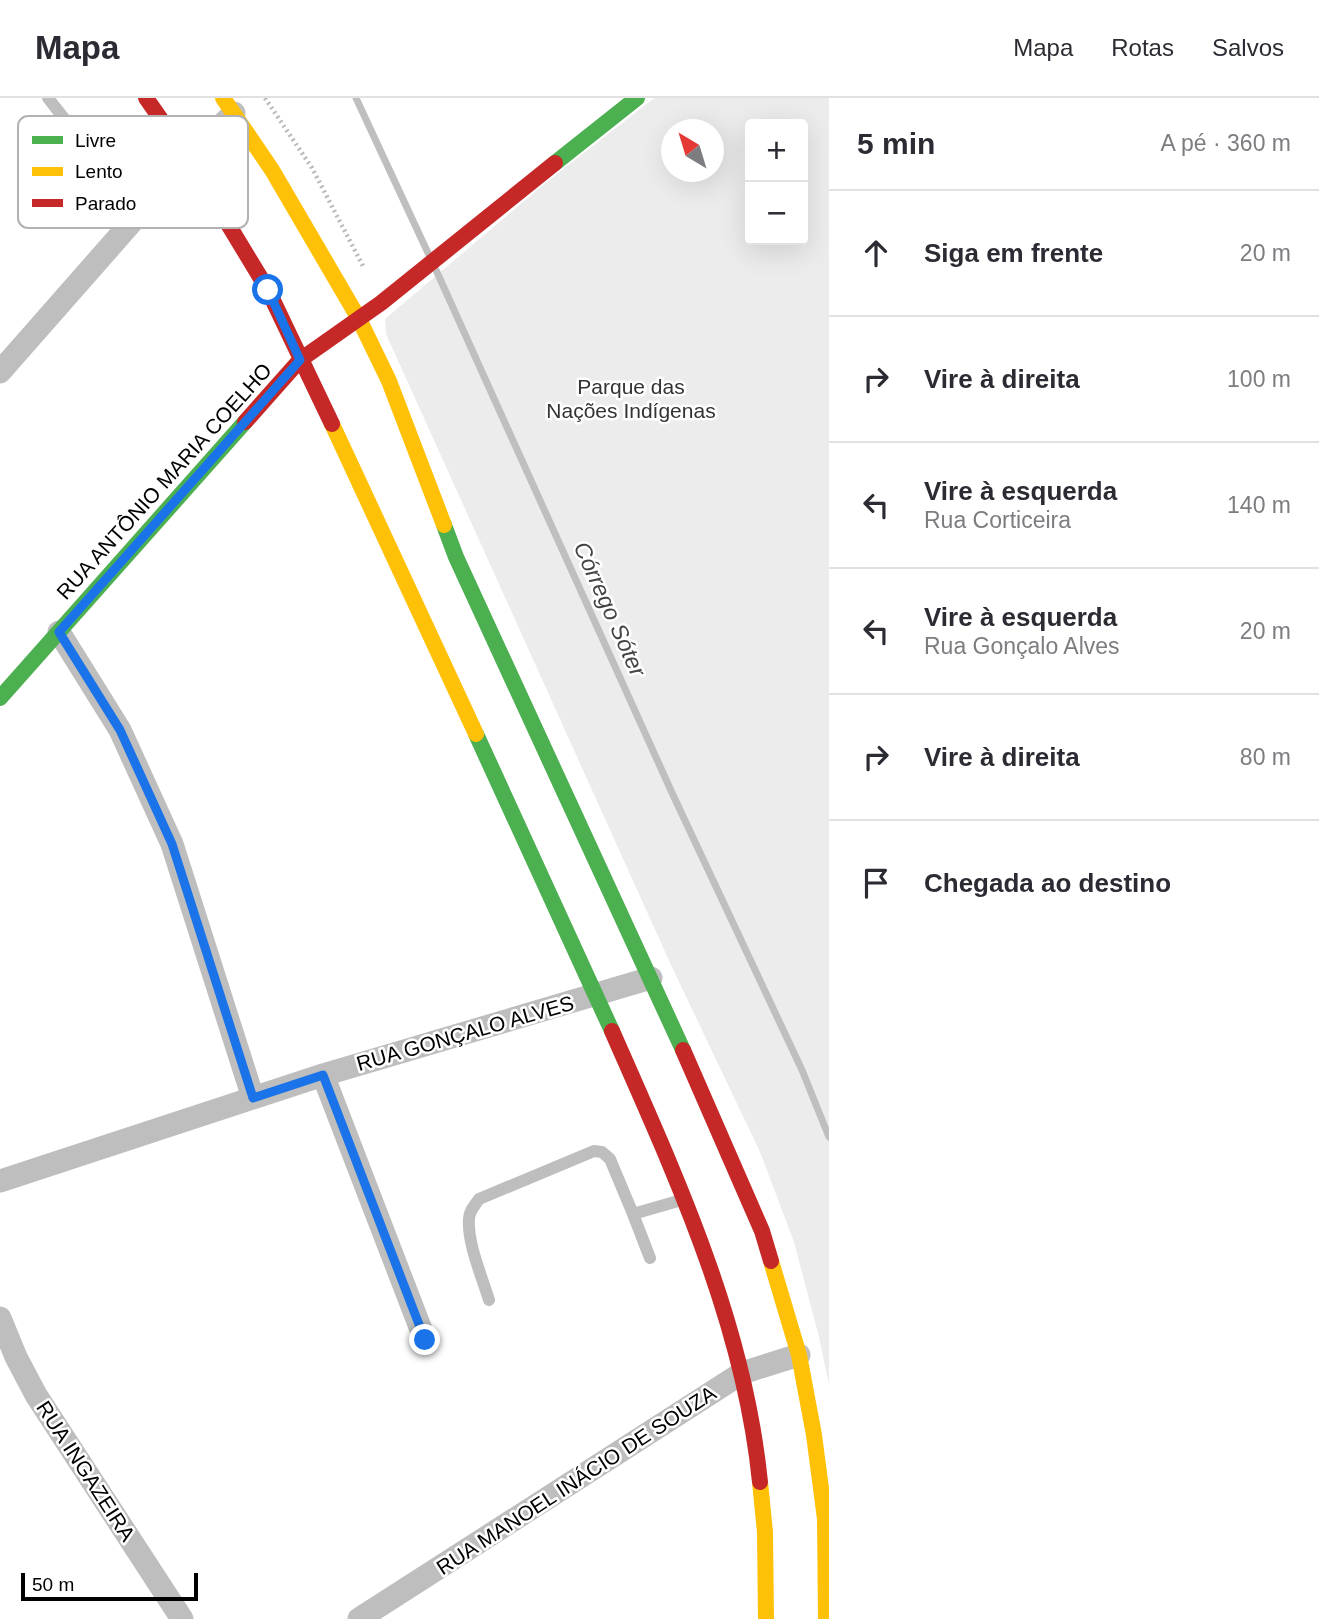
<!DOCTYPE html>
<html lang="pt">
<meta charset="utf-8">
<style>
body{margin:0;font-family:Helvetica,sans-serif;background:#f7f7f7;color:#2b2b33}
.controls{position:absolute;right:21px;top:21px;display:grid;overflow:hidden;border-radius:7px;box-shadow:0 7px 28px #0002}
.controls button{width:63px;height:63px;display:grid;place-items:center;padding:0;border:0;border-bottom:2px solid #e1e1e2;background:#fff;color:#2b2b33;font:35px sans-serif}
.compass{position:absolute;left:661px;top:21px;width:63px;height:63px;border-radius:50%;background:#fff;box-shadow:0 7px 28px #0002;rotate:322deg}
.scale{position:absolute;left:21px;bottom:18px;width:177px;box-sizing:border-box;padding-left:7px;border:4px solid #000;border-top:0;font-size:19px;line-height:24px;white-space:nowrap;color:#000;-webkit-text-stroke:5px #fff;paint-order:stroke}
.stop{position:absolute;width:21px;height:21px;margin:-16px;border:5px solid #1a73e8;border-radius:50%;background:#fff}
.stop.end{background:#1a73e8;border-color:#fff;box-shadow:0 2px 7px #0008}
.list{margin:0;padding:0;list-style:none}
h2{display:flex;justify-content:space-between;align-items:center;height:91px;margin:0;padding:0 28px;font-size:30px}
h2 small{font-size:23px;font-weight:400;color:#7c7c81}
.list li{display:grid;grid-template-columns:46px 1fr auto;gap:21px;align-items:center;box-sizing:border-box;height:126px;padding:0 28px;border-top:2px solid #e1e1e2}
.list b{display:block;font-size:26px;white-space:nowrap}
.list p{margin:0;font-size:23px;white-space:nowrap;color:#7c7c81}
.list em{font-size:23px;font-style:normal;color:#7c7c81}
.icon{flex:none;width:38px;height:38px;fill:none;stroke:currentColor;stroke-width:2;stroke-linecap:round;stroke-linejoin:round}
.map{position:relative;flex:none;width:829px;height:1521px;overflow:hidden}
header{display:flex;align-items:center;gap:42px;box-sizing:border-box;height:98px;padding:0 35px;background:#fff;border-bottom:2px solid #e1e1e2}
header strong{font-size:33px}
nav{display:flex;gap:38px;margin-inline-start:auto;font-size:24px}
main{display:flex}
aside{flex:1;background:#fff}
.map>svg:first-child{display:block}
</style>
<header>
<strong>Mapa</strong>
<nav><a>Mapa</a><a>Rotas</a><a>Salvos</a></nav>
</header>
<main>
<div class="map">
<svg width="829" height="1521" viewBox="0 0 829 1521">
<rect width="100%" height="100%" fill="#fff"/>
<path fill="#ececec" fill-rule="evenodd" d="M 654,0 L 829,0 L 829,1287 L 819,1239 L 794,1144 L 760,1054 L 671,867 L 386,236 L 385,221 L 543,87 ZM 750,26 L 803,26 L 803,142 L 750,142 ZM 671,32 L 713,32 L 713,74 L 671,74 Z"/>
<g fill="none" stroke-linecap="round" stroke-linejoin="round">
<path stroke="#bfbfbf" stroke-width="7" d="M 356,0 L 428,155
M 436,172 L 673,697 L 802,972 L 829,1039"/>
<path stroke="#b9b9b9" stroke-width="4.5" stroke-dasharray="2 3.5" stroke-linecap="butt" d="M 265,0 L 312,70 L 363,168"/>
<path stroke="#bebebe" stroke-width="12" d="M 48,0 L 93,57
M 633,1116 L 650,1160
M 489,1202 C 482,1179 467,1144 469,1121 C 469,1113 475,1107 479,1101 L 594,1053 L 602,1054 L 610,1061 L 633,1116 L 685,1101"/>
<path stroke="#bebebe" stroke-width="23" d="M 0,274 L 188,60 L 234,15
M 59,534 L 120,632 L 172,746 L 253,1000
M 323,977 L 425,1242
M 0,1083 L 323,977 L 651,880
M 0,1220 L 16,1259 L 36,1297 L 182,1521
M 359,1521 L 742,1275 L 799,1257"/>
<path stroke="#4caf50" stroke-width="16" d="M 555,65 L 637,0
M 444,427 L 456,459 L 683,952
M 0,600 L 245,324
M 476,636 L 612,933"/>
<path stroke="#ffc107" stroke-width="16" d="M 223,0 L 272,72 L 359,221 L 389,283 L 444,427
M 332,326 L 476,636
M 771,1163 L 799,1257 L 814,1337 L 825,1421 L 826,1521
M 760,1384 L 765,1434 L 766,1521"/>
<path stroke="#c62828" stroke-width="16" d="M 146,0 L 188,60 L 268,192 L 332,326
M 245,324 L 300,262 L 381,205 L 555,65
M 612,933 C 676,1079 744,1224 760,1384
M 683,952 L 762,1133 L 771,1163"/>
</g>
<g fill="none" stroke-linecap="round" stroke-linejoin="round">
<path stroke="#1a73e8" stroke-width="9" d="M 268,192 L 300,262 L 59,534 L 120,632 L 172,746 L 253,1000 L 323,977 L 425,1242"/>
</g>
<g text-anchor="middle" dominant-baseline="central" stroke-width="5" stroke-linejoin="round" paint-order="stroke">
<g font-size="21" fill="#333" stroke="#fff">
<text x="631" y="288">Parque das<tspan x="631" dy="24">Nações Indígenas</tspan></text>
</g>
<g font-size="21" fill="#000" stroke="#fff">
<text transform="translate(164 383) rotate(-48)">RUA ANTÔNIO MARIA COELHO</text>
<text transform="translate(465 935) rotate(-16)">RUA GONÇALO ALVES</text>
<text transform="translate(86 1373) rotate(57)">RUA INGAZEIRA</text>
<text transform="translate(576 1382) rotate(-33)">RUA MANOEL INÁCIO DE SOUZA</text>
</g>
<g font-size="23" font-style="italic" fill="#444" stroke="#fff">
<text transform="translate(610 511) rotate(66)">Córrego Sóter</text>
</g>
</g>
<rect x="18" y="18" width="230" height="112" rx="10" fill="#fff" stroke="#b2b2b2" stroke-width="2"/>
<rect x="32" y="38" width="31" height="8" fill="#4caf50"/>
<rect x="32" y="69" width="31" height="9" fill="#ffc107"/>
<rect x="32" y="101" width="31" height="8" fill="#c62828"/>
<g font-size="19" fill="#000">
<text x="75" y="49">Livre</text>
<text x="75" y="80">Lento</text>
<text x="75" y="112">Parado</text>
</g>
</svg>
<div class="controls">
<button>+</button>
<button>−</button>
</div>
<svg class="compass" viewBox="-18 -18 36 36"><path d="M0-13l5 13h-10z" fill="#e53935"/><path d="M0 13l5-13h-10z" fill="#7c7c81"/></svg>
<div class="scale">50 m</div>
<div class="stop" style="left:268px;top:192px"></div>
<div class="stop end" style="left:425px;top:1242px"></div>
</div>
<aside>
<h2>5 min<small>A pé · 360 m</small></h2>
<ul class="list">
<li><svg class="icon" aria-label="ahead" viewBox="0 0 24 24"><path d="M12 20V5M6 11l6-6 6 6"/></svg><div><b>Siga em frente</b></div><em>20 m</em></li>
<li><svg class="icon" aria-label="right" viewBox="0 0 24 24"><path d="M7 20v-9h11M14 6l5 5-5 5"/></svg><div><b>Vire à direita</b></div><em>100 m</em></li>
<li><svg class="icon" aria-label="left" viewBox="0 0 24 24"><path d="M17 20v-9H6M10 6l-5 5 5 5"/></svg><div><b>Vire à esquerda</b><p>Rua Corticeira</p></div><em>140 m</em></li>
<li><svg class="icon" aria-label="left" viewBox="0 0 24 24"><path d="M17 20v-9H6M10 6l-5 5 5 5"/></svg><div><b>Vire à esquerda</b><p>Rua Gonçalo Alves</p></div><em>20 m</em></li>
<li><svg class="icon" aria-label="right" viewBox="0 0 24 24"><path d="M7 20v-9h11M14 6l5 5-5 5"/></svg><div><b>Vire à direita</b></div><em>80 m</em></li>
<li><svg class="icon" aria-label="arrive" viewBox="0 0 24 24"><path d="M6 21V4h12l-3 4 3 4H6"/></svg><div><b>Chegada ao destino</b></div></li>
</ul>
</aside>
</main>
